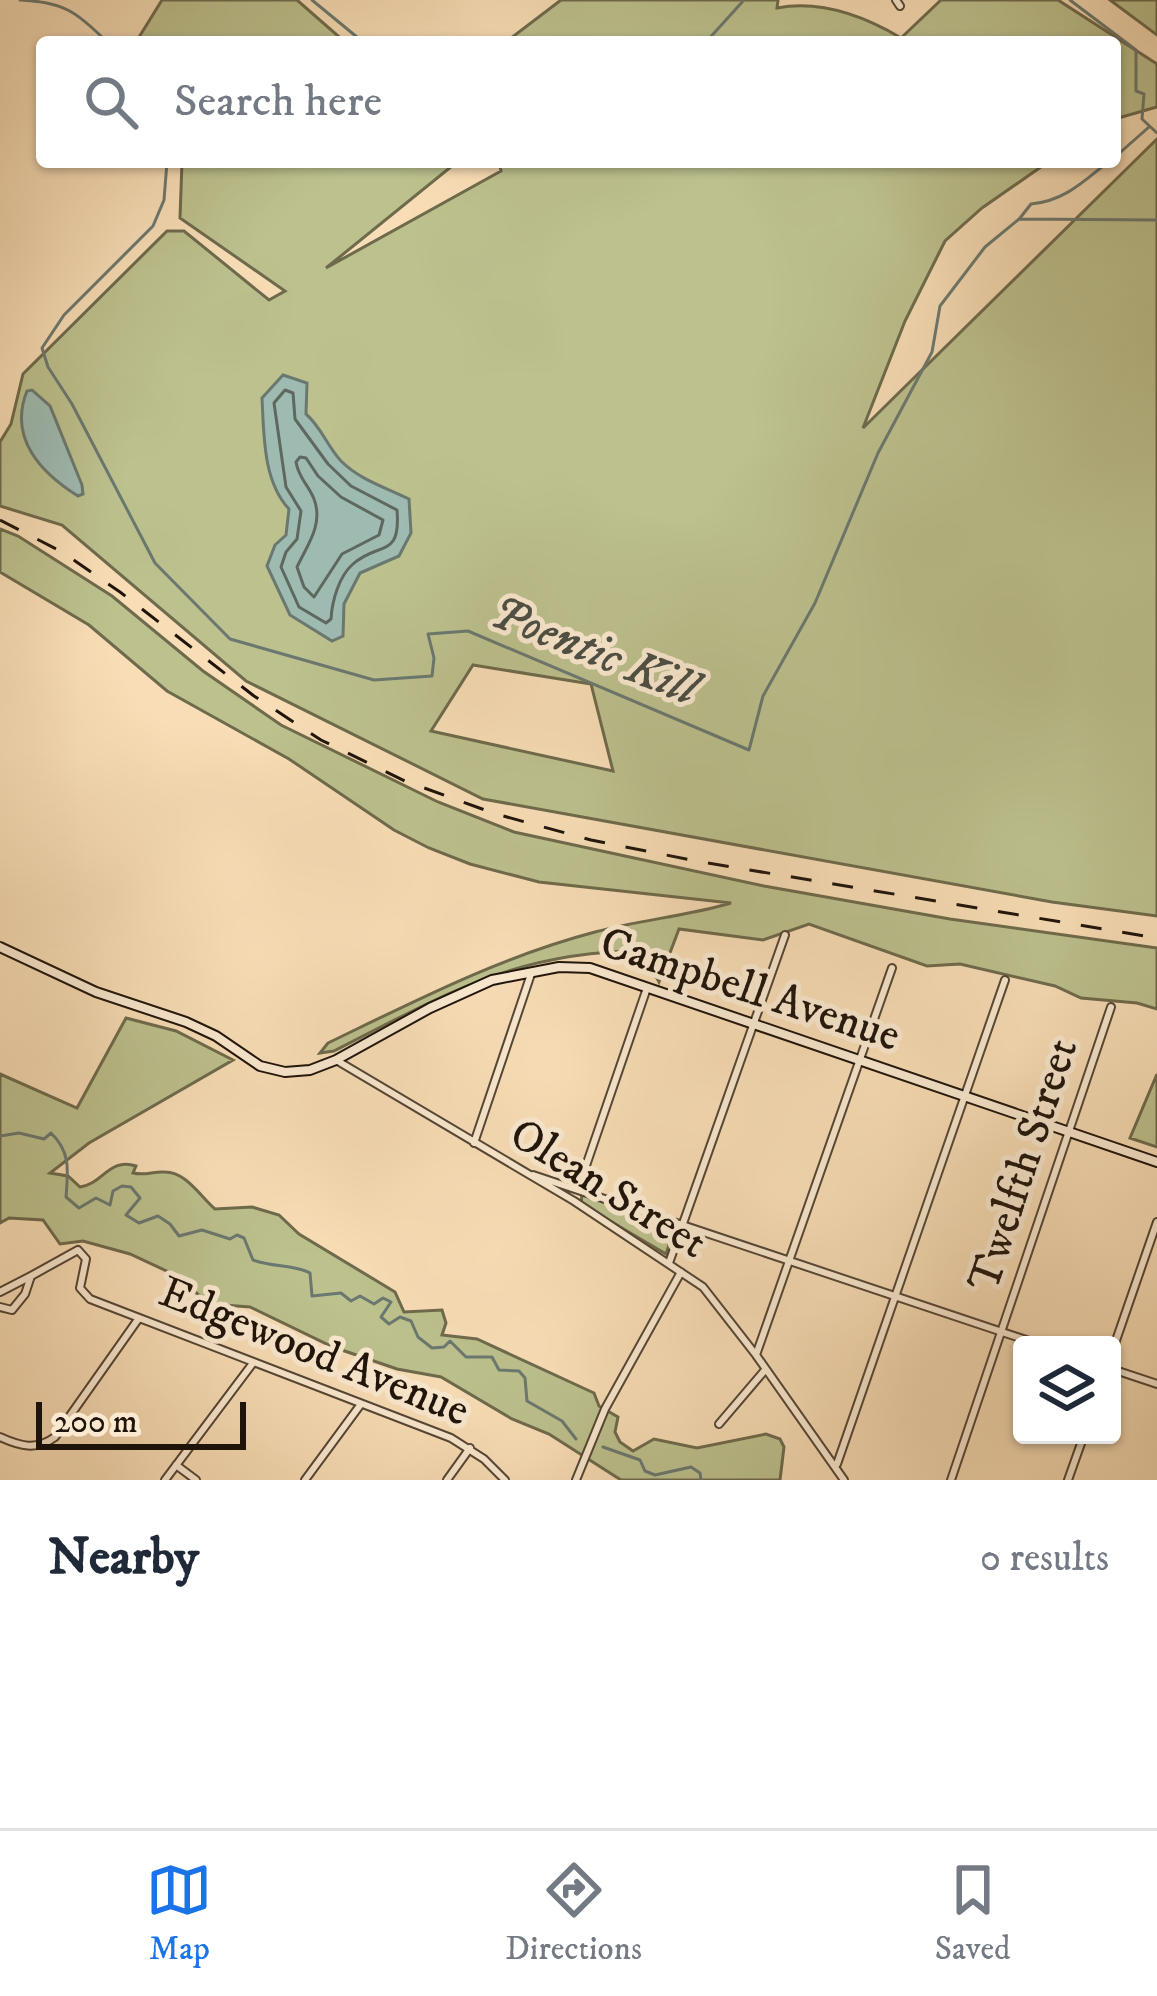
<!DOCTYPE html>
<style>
body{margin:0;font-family:"IM FELL DW Pica",serif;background:#f6f6f7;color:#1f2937}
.controls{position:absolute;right:36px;bottom:36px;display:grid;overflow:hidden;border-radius:12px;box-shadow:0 3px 9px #0004}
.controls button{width:108px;height:108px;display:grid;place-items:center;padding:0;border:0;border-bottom:3px solid #e0e1e3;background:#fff;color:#1f2937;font:60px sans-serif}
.scale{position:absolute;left:36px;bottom:30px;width:210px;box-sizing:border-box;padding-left:12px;border:6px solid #1f140a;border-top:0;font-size:33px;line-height:42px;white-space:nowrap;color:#1f140a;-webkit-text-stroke:9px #fae9d0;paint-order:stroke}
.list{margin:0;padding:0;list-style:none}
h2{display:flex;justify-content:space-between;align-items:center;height:156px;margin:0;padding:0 48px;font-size:51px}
h2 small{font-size:39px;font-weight:400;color:#747a83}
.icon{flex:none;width:66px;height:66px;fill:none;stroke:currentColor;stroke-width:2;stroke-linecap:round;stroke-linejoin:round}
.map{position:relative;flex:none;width:1157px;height:1480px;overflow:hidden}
.search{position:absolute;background:#fff;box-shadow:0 3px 9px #0004;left:36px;right:36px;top:36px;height:132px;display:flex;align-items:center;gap:30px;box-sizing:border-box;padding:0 42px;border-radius:12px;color:#747a83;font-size:45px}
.sheet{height:348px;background:#fff}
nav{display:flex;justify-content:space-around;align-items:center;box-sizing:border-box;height:168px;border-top:3px solid #e0e1e3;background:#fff;font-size:33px;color:#747a83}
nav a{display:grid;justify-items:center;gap:6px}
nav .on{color:#1a73e8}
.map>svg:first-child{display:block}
</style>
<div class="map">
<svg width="1157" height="1480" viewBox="0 0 1157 1480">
<rect width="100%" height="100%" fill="#f8ddb6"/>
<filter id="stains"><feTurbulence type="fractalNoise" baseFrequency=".00167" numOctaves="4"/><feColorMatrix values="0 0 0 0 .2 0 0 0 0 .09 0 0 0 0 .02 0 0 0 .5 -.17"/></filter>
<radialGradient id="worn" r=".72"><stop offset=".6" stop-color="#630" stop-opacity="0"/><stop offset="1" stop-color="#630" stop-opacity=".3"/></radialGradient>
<path fill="#bcc18e" stroke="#6e6a4c" stroke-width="3" fill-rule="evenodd" d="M 162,0 L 297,0 L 345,42 L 136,42 Z
M 561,0 L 778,0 L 777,8 C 820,0 864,16 901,38 L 941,0 L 1058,0 L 1157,64 L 1157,107 L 1115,119 L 1115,42 L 506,42 Z
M 1110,0 L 1157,0 L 1157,35 Z
M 1157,139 L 1157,916 L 1052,902 L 483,799 L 246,681 L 62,525 L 0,506 L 0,442 L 11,424 L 23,374 L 167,231 L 184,231 L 269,300 L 285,291 L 180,218 L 182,162 L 457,162 L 326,268 L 501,171 L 499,162 L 1048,162 L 982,208 L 945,241 L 905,321 L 863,428 ZM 473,665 L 591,684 L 613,771 L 431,731 Z
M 0,529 L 18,536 L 112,596 L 203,671 L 281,725 L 438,802 L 514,832 L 764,886 L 950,919 L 1157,948 L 1157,1009 L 1137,1003 L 1081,998 L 1055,986 L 960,964 L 927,966 L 809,924 L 763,940 L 679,929 L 659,982 L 642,951 C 516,951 442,996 334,1051 L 320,1053 L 328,1043 C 415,1001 500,957 595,932 C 639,920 688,916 731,903 L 539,882 L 470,864 L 429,848 L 394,830 L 289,759 L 167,691 L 89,625 L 0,572 Z
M 126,1018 L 176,1031 L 233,1060 L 89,1143 L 50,1173 L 68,1176 L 80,1187 C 103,1184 109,1157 136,1166 L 133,1173 C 146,1176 153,1171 165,1172 C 186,1172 200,1196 215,1209 L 252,1207 L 279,1215 L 299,1234 L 395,1292 L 404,1312 L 442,1310 L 446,1323 L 442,1335 L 477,1339 L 594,1393 L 599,1406 L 618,1417 L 615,1432 L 620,1442 L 633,1451 L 654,1439 L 697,1448 L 766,1434 L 780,1439 L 784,1447 L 780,1480 L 621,1480 L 549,1434 L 512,1419 L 441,1377 L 397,1369 L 333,1347 L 250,1307 L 210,1304 L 173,1274 L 130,1254 L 83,1241 L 60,1244 L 43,1220 L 9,1218 L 0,1223 L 0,1074 L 77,1108 Z
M 1157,1074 L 1157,1147 L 1130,1138 Z
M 582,1194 L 675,1227 L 666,1254 L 581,1204 Z"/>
<path fill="#9ebbb2" stroke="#6b786f" stroke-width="3" d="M 283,375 L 307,383 L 306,414 C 322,428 327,446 341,461 C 360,480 385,487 409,499 L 411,533 L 399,556 L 360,573 L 344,604 L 343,636 L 332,641 L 290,615 L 267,566 L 275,545 L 286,535 L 289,509 C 263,481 264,436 262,398 Z
M 32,390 L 50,406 L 82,485 L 83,494 L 78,496 C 41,473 8,438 27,391 Z"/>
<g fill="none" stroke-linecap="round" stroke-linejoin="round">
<path stroke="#5e685e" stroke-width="3" d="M 285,390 L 293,393 L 295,419 L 328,464 L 351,486 L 397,510 C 401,559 379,541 353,564 C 339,576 332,601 331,619 L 326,623 L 299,607 L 281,567 L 286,552 L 297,539 L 301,511 L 286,487 L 274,403 Z
M 300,457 L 306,458 L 318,476 L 341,497 L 383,520 L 379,535 L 342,554 L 314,597 L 304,587 L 297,567 C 306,547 324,525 314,499 C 308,484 299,479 296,462 Z"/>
<path stroke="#6b786f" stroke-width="3" d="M 20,0 C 64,2 77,12 107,42
M 312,0 L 363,42
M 1070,0 L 1136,50 L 1136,91 L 1144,94 L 1142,119 L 1157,133
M 706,42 L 744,0
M 1115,157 L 1149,127
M 167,162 L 164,200 L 153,226 L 64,315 L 42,348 L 48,367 L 72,404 L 155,563 L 230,639 L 374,680 L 432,676 L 434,658 L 428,634 L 468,631 L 749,750 L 763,696 L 815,603 L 878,453 L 932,352 L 940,306 L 985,247 L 1019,219 L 1157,220
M 574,162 L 588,165 L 634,162
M 1020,218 L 1031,204 C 1064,201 1083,182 1108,162
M 0,1136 L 19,1133 L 44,1139 L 51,1133 C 71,1152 68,1171 66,1197 L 79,1208 L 96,1198 L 110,1205 L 113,1191 L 122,1186 L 131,1187 L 140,1198 L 126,1215 L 139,1223 L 158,1216 L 170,1224 L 179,1236 L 202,1230 L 230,1239 L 237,1235 L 244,1238 L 253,1260 C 271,1267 296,1265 310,1273 L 312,1296 L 341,1293 L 351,1301 L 360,1296 L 374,1304 L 383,1298 L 391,1302 L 381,1317 L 389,1324 L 400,1317 L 411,1321 L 418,1337 L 432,1348 L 444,1347 L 450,1341 L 466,1357 L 492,1357 L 499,1370 L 519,1371 L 525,1378 L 527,1401 L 562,1421 L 576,1439
M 603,1447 L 640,1460 L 645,1471 L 655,1475 L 691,1467 L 700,1473 L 701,1480"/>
<g stroke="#554635" stroke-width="10">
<path id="street" d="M 896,0 L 900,6
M 336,1060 L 574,1201 L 703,1287 L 756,1355 L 844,1480
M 474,1143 L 531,974
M 533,1175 L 1041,1345
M 578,1189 L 647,988
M 669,1263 L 785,935
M 31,1276 L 78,1250 L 86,1259 L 80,1288 L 90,1299 L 451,1438 L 484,1459 L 505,1480
M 0,1292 L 31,1276 L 25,1294 L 12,1310 L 0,1307
M 1112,1352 L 1157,1222
M 756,1355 L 892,968
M 1112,1369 L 1157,1384
M 719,1424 L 765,1370
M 0,1437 C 20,1446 36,1451 55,1437 L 139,1318
M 837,1464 L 1005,980
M 176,1465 L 196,1480
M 165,1480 L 253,1363
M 305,1480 L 361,1404
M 447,1480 L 470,1448
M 576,1480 L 605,1409 L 681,1272
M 951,1480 L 1111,1007
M 1068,1480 L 1084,1435"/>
</g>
<g stroke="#1f140a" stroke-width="12">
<path id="secondary" d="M 0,947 L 96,992 L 186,1022 L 216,1036 L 260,1066 L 285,1072 L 310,1070 L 336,1060 L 430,1008 L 492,980 L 559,967 L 590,968 L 1157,1162"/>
</g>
<use href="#street" stroke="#fae9d0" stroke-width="6"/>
<use href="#secondary" stroke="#fae9d0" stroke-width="8"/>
<path stroke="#1f140a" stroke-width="3" stroke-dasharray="21 21" stroke-linecap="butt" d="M 0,520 L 62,552 L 120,592 L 254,696 L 321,740 L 405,781 L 496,814 L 591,840 L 696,861 L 1157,938"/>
</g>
<g text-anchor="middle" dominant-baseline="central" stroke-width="10" stroke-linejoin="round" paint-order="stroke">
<g font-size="45" fill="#1f140a" stroke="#fae9d0">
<text transform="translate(750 990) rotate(18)">Campbell Avenue</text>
<text transform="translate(1024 1165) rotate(-72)">Twelfth Street</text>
<text transform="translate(608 1189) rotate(32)">Olean Street</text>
<text transform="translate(314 1352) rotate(22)">Edgewood Avenue</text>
</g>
<g font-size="48" font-style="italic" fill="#4b4e45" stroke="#fae9d0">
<text transform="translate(594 651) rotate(22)">Poentic Kill</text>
</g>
</g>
<rect width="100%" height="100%" filter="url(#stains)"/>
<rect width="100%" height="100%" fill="url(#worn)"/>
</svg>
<div class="controls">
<button><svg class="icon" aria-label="layers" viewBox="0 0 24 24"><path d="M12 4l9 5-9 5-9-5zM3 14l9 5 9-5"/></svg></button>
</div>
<div class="scale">200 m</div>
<div class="search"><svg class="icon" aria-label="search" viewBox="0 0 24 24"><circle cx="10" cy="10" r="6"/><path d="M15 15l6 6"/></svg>Search here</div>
</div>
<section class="sheet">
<h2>Nearby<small>0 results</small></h2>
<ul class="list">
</ul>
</section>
<nav>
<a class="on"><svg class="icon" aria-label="map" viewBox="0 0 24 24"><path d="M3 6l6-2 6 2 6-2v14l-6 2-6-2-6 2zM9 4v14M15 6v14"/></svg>Map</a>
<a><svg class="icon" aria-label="directions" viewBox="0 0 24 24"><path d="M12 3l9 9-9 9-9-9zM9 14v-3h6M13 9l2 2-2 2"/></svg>Directions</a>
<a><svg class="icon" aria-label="saved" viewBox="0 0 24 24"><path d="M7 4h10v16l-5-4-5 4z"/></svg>Saved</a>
</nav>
